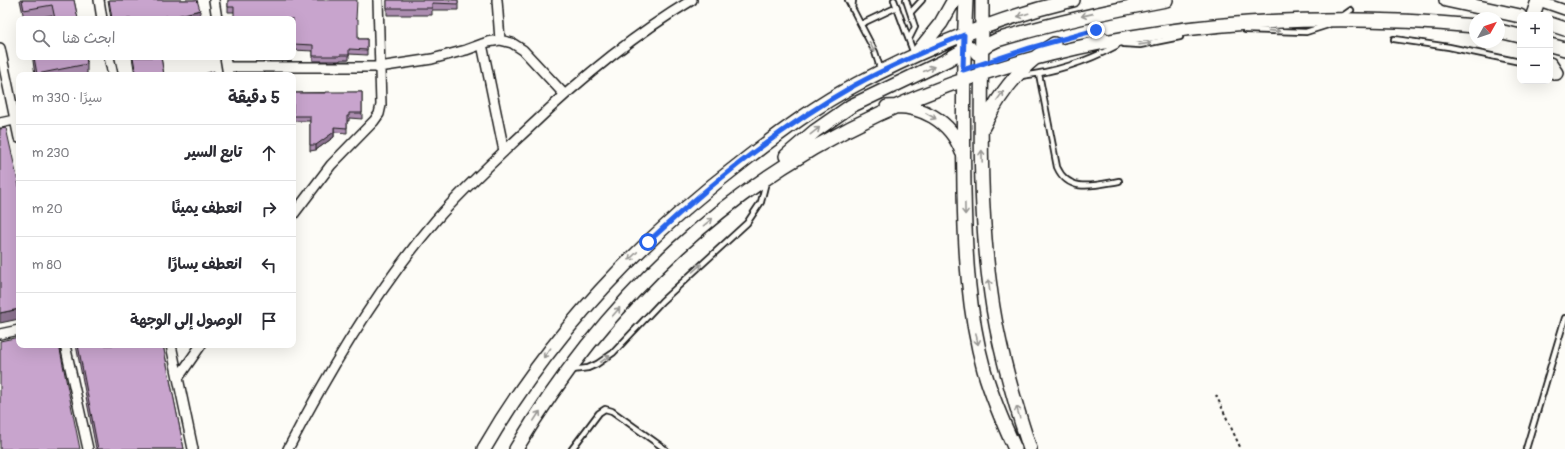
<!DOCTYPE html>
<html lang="ar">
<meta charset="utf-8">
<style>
body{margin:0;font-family:Pangolin,"Playpen Sans Arabic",sans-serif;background:#f7f7f7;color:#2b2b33;direction:rtl}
.controls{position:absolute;right:12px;top:12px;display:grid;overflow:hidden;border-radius:8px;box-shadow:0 4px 16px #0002}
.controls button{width:36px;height:36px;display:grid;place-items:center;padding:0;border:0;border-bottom:1px solid #e1e1e2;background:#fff;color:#2b2b33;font:20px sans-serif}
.compass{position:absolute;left:1469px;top:12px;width:36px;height:36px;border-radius:50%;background:#fff;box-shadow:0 4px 16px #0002;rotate:50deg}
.stop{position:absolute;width:12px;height:12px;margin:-9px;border:3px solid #2563eb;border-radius:50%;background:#fff}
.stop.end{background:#2563eb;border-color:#fff;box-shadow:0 1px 4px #0008}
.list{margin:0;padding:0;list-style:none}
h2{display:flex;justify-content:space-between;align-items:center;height:52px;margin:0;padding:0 16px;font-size:17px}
h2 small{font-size:13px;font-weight:400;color:#7c7c81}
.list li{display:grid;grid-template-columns:26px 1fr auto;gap:12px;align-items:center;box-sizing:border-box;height:56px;padding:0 16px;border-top:1px solid #e1e1e2}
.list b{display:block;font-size:15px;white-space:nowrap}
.list em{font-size:13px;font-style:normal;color:#7c7c81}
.icon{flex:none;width:22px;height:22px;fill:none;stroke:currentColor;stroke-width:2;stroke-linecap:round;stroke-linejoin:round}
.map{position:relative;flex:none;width:1565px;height:449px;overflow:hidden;direction:ltr}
.search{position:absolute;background:#fff;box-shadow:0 4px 16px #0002;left:16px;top:16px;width:280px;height:44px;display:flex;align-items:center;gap:10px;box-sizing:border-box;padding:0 14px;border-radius:8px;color:#7c7c81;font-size:15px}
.panel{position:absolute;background:#fff;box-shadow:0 4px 16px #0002;left:16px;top:72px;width:280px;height:276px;border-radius:8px;direction:rtl}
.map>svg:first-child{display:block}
</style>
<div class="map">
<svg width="1565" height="449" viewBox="0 0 1565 449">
<rect width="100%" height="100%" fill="#fdfcf7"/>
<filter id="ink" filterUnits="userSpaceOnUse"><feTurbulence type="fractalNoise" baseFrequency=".025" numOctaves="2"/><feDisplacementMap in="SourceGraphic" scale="8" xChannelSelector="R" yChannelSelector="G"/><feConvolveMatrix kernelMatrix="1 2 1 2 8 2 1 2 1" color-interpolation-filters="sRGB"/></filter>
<g filter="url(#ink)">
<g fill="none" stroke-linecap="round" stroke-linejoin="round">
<g stroke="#1c1c1c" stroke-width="8">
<path id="lane" d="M 848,0 L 875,52 L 881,71
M 894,0 L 914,54
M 906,0 L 915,27 L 909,39
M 852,9 L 853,0
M 911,12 L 922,0
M 1341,17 L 1351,10
M 861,24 L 897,7
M 1096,30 L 1110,39
M 1245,30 L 1306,32 L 1328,25
M 1394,39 L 1449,47 L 1520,62
M 1124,44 L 1140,45 L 1180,37
M 1039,74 L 1057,167 C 1069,194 1095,185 1119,181
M 1021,76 C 1055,72 1086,62 1116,46
M 572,370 L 588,368 L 597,364 L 613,353 L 662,301 L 747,223 L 761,202 L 766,182
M 572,449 L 599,413 L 605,409 L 612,411 L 665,449
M 1526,449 L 1565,318"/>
</g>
<g stroke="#1c1c1c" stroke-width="12">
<path id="street" d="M 99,0 L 102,19
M 214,0 L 217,19
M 497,0 L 500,40
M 1536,0 L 1565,10
M 482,44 L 504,151
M 0,48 L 19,138
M 109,57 L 113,75
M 225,57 L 228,75
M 227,67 L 379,67 L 432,59 L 466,50 L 488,42 L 500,40 L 512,43 L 523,50 L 564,94
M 0,123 L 19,119
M 293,215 L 331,165 L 374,121 L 379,114 L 381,105 L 378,0
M 0,334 L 19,330
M 65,345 L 88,449
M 171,345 L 193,449
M 178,378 L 201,345
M 288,449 C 330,368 377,289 436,220 C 465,187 498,157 530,127 C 580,79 632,36 692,0"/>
</g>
<g stroke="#1c1c1c" stroke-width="16">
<path id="secondary" d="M 966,0 C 963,63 963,127 964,190 C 965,250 968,312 984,370 C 992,397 1003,423 1015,449
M 982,0 C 982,97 977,197 991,294 C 998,347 1013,398 1030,449
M 1446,0 L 1520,16
M 1533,15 L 1538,1
M 1550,24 L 1565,29
M 1499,31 L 1520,36
M 1550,45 L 1565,49
M 917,53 L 941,23 L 954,0
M 977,53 L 989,44 L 997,40 C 1053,23 1108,11 1166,0
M 1550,64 L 1556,73
M 887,107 C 920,103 951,121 962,152
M 983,127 C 999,94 1022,64 1054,44
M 786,156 L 815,131 L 851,106 L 947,60 L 969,47
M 484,449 C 550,334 641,239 746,159 C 781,132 817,105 857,84 C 925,48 998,18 1073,0
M 516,449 C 560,375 614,307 678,248 C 889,53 1193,0 1475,26"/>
</g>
<path stroke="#1c1c1c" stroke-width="2" stroke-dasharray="3 3" stroke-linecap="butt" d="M 1216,395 L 1241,449"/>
<use href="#lane" stroke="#fdfcf7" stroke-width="4.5"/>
<use href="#street" stroke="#fdfcf7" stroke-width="9"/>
<use href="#secondary" stroke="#fdfcf7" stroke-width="13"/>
</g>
<path fill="#ac8db0" stroke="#1c1c1c" d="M 20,0 L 74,0 L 78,19 L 53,19 L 52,15 L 31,19 L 24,19 Z
M 108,0 L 197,0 L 200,17 L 190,19 L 111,19 Z
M 228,0 L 357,19 L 358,39 L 367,39 L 367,55 L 349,54 L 349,60 L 340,60 L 340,61 L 313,61 L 313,51 L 293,50 L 293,19 L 234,12 L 228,12 Z
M 387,0 L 458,0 L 458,10 L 432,10 L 432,15 L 387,15 Z
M 33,57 L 86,57 L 87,64 L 87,74 L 82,75 L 35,75 L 33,61 Z
M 132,57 L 161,57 L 164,75 L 135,75 Z
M 362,92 L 362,119 L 349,118 L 349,121 L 347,121 L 347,133 L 334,132 L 334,137 L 316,150 L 310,151 L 310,121 L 293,121 L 293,93 Z
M 76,345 L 163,345 L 184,449 L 96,449 Z"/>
<path fill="#8c7390" stroke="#1c1c1c" d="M 200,10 L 200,17 L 190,19 L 168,19 L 168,18 Z
M 334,127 L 334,137 L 316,150 L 316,145 Z
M 19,309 L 19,319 L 0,323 L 0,313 Z"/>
<path fill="#c8a4cd" stroke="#1c1c1c" d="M 22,0 L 74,0 L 78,19 L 55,19 L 52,5 L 24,10 Z
M 109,0 L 197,0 L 200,10 L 168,18 L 167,16 L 153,19 L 112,19 Z
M 228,0 L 357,0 L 356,19 L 358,19 L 358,39 L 367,39 L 367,50 L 349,49 L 349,55 L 340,55 L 340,56 L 313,56 L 313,45 L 293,44 L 293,19 L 234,19 L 234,7 L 228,7 Z
M 387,0 L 458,0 L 458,4 L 432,3 L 432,8 L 387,8 Z
M 34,57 L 86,57 L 87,64 L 37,74 Z
M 133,57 L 161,57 L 164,75 L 136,75 Z
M 214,71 L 215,75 L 197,75 L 204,74 Z
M 326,92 L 362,92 L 362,113 L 349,113 L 349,116 L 347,116 L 347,128 L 334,127 L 334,132 L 316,145 L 310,145 L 310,116 L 293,116 L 293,93 L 326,93 Z
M 6,128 L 19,186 L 19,309 L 0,313 L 0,129 Z
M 19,337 L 19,345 L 59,345 L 80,449 L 0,449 L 0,341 Z
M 78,345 L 163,345 L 184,449 L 98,449 Z"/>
<defs><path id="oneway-shaft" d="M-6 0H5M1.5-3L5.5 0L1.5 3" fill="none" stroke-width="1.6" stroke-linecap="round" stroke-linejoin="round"/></defs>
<g stroke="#989794">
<use href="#oneway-shaft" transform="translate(1023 15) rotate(163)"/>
<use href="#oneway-shaft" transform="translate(1087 15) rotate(167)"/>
<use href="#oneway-shaft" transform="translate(1274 31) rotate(4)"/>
<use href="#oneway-shaft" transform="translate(1145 44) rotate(-8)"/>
<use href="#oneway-shaft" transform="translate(872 47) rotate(64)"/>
<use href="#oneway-shaft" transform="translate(929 69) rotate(-25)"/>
<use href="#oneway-shaft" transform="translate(1000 96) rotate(-54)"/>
<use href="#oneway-shaft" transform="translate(931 116) rotate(30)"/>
<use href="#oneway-shaft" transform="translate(815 131) rotate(-38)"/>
<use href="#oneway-shaft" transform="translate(982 156) rotate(-92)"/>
<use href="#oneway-shaft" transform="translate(965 209) rotate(89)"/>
<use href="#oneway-shaft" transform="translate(708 222) rotate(-39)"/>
<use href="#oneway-shaft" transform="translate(633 256) rotate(136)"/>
<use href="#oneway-shaft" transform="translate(697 268) rotate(-42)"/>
<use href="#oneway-shaft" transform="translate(989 285) rotate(-97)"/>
<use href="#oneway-shaft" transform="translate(616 312) rotate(-49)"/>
<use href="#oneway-shaft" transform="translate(977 339) rotate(79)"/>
<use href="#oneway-shaft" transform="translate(547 353) rotate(127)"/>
<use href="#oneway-shaft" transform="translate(605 359) rotate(-35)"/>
<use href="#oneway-shaft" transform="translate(1018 412) rotate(-107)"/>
<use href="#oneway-shaft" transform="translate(537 416) rotate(-57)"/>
</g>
</g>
<g fill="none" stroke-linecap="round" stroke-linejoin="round" filter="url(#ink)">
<path stroke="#2563eb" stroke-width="5" d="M 648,242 C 711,183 779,128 855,85 C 890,66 927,50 964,35 L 963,70 L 1030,48 L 1096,30"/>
</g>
</svg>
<div class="controls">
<button>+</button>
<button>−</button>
</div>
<svg class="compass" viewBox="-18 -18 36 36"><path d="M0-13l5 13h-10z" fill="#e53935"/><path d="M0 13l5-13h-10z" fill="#7c7c81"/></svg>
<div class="stop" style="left:648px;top:242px"></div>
<div class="stop end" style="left:1096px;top:30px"></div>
<div class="search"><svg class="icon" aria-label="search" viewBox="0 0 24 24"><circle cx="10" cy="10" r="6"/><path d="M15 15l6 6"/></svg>ابحث هنا</div>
<section class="panel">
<h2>5 دقيقة<small>سيرًا · 330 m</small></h2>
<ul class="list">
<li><svg class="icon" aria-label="ahead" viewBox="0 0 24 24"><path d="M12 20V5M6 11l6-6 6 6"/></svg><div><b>تابع السير</b></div><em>230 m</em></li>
<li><svg class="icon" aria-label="right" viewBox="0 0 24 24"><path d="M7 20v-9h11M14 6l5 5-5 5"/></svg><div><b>انعطف يمينًا</b></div><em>20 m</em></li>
<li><svg class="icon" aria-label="left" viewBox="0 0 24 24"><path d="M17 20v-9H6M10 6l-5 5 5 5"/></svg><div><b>انعطف يسارًا</b></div><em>80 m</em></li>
<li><svg class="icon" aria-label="arrive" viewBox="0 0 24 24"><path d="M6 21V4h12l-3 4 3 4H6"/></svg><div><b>الوصول إلى الوجهة</b></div></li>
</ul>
</section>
</div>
